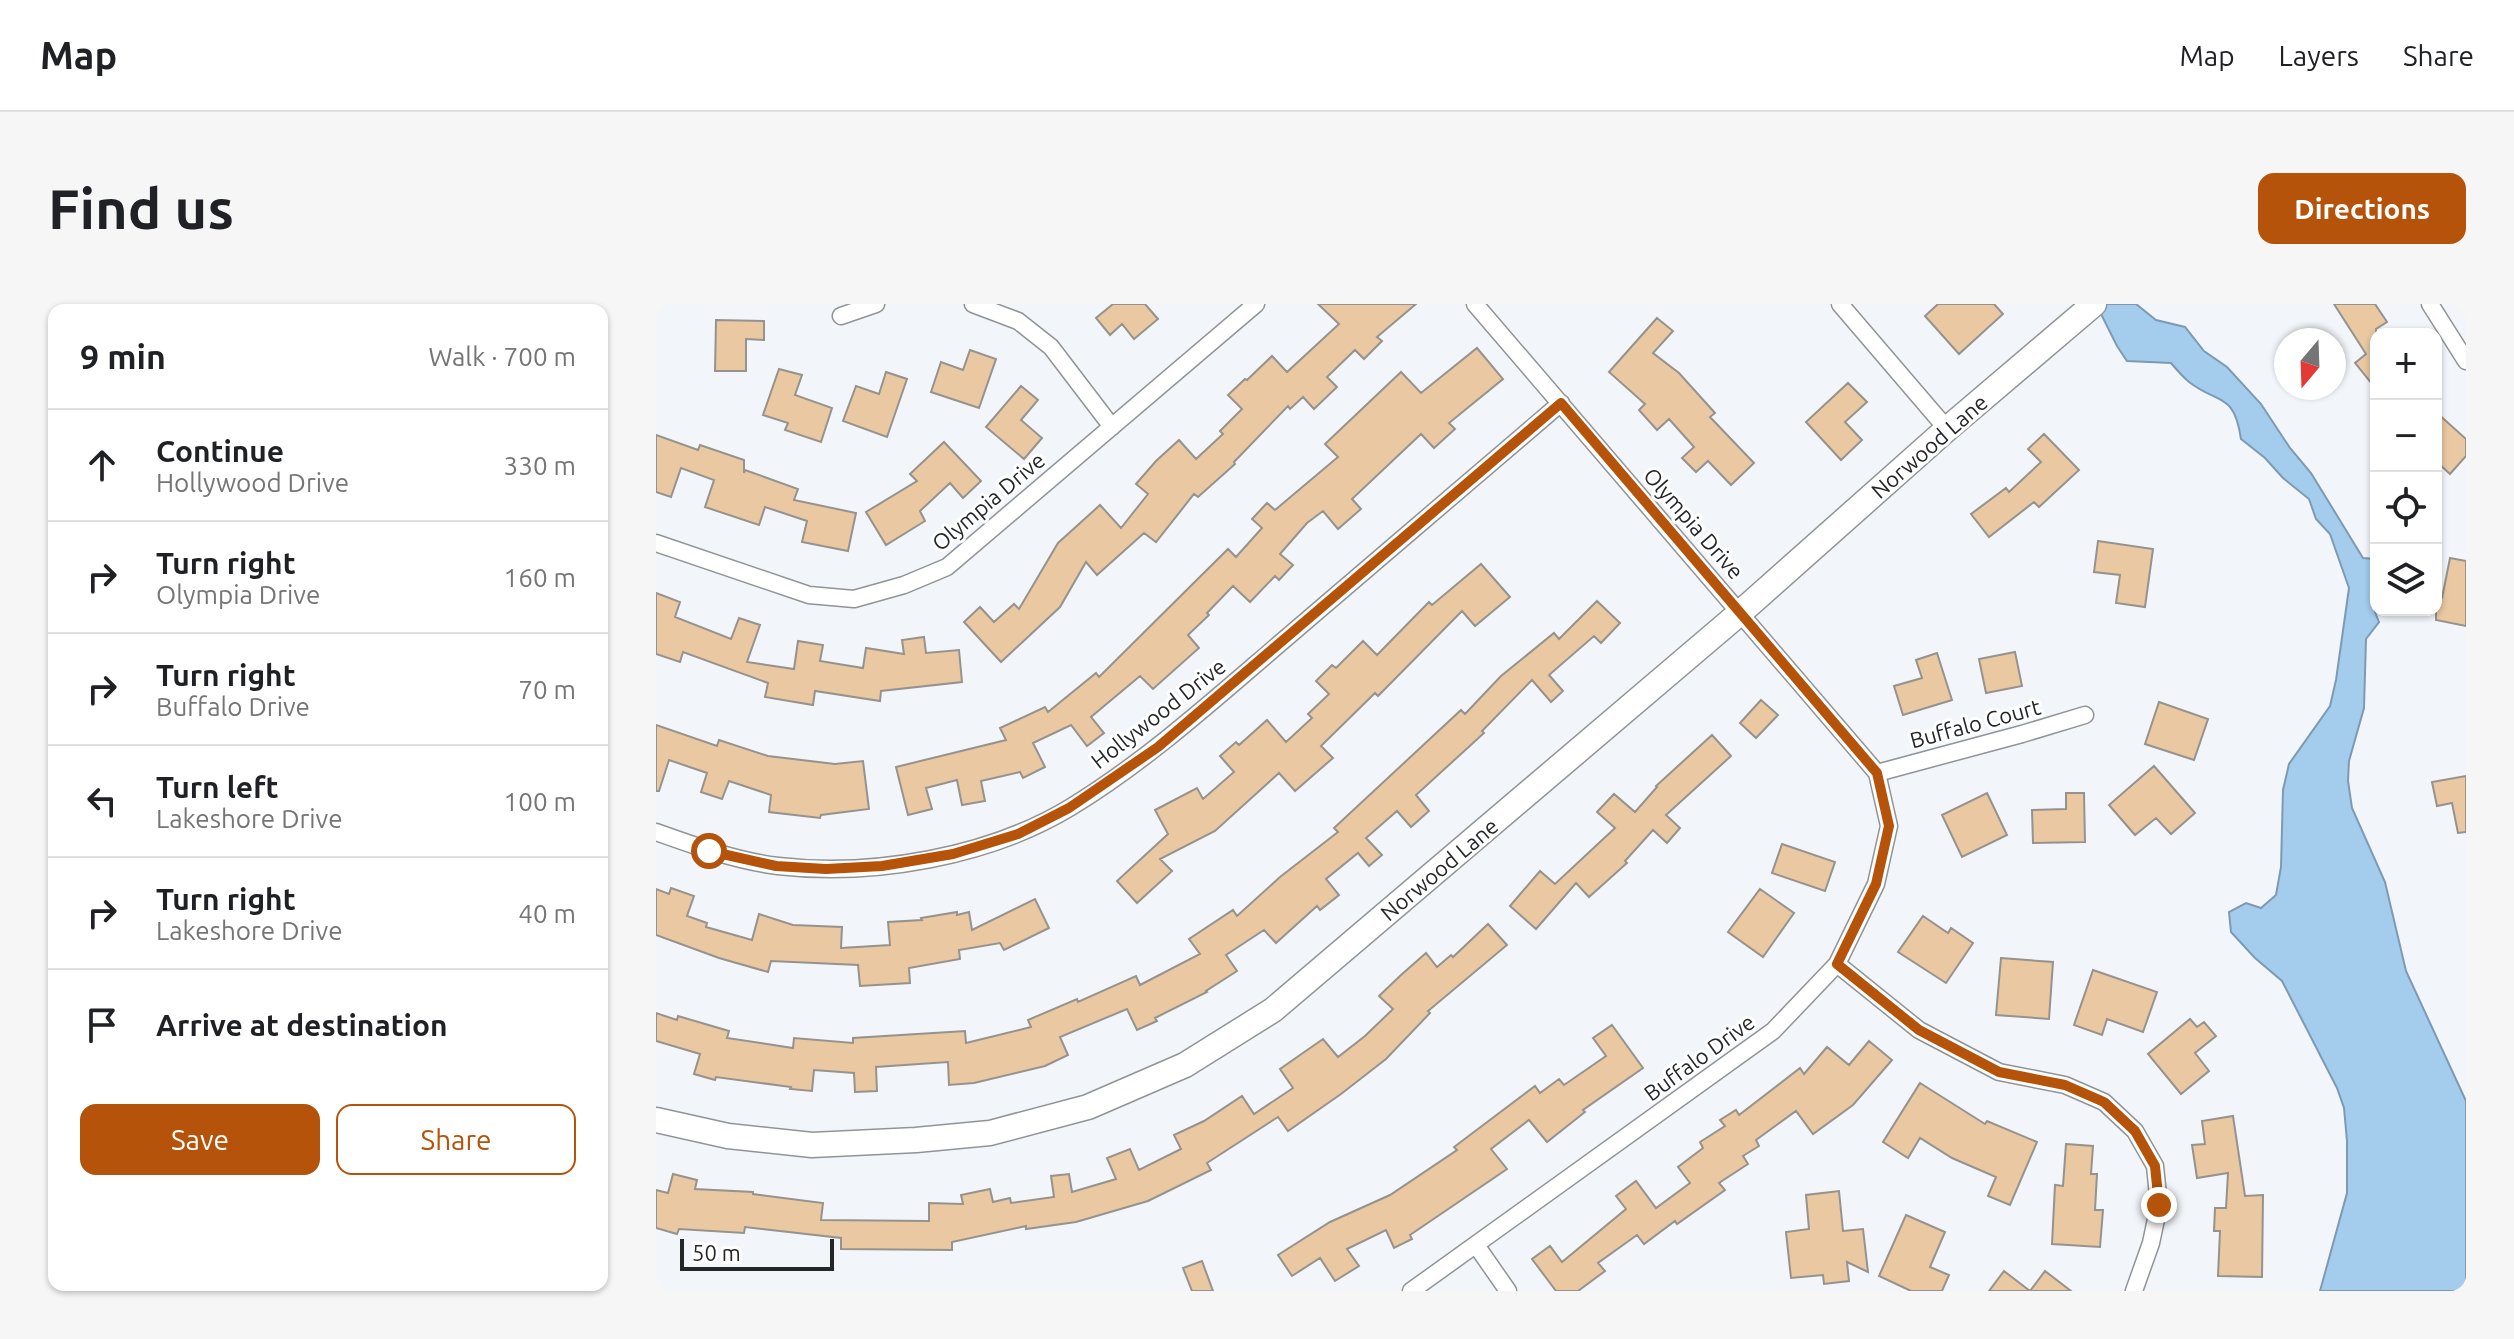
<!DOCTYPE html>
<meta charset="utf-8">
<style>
body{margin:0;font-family:Ubuntu,sans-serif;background:#f6f6f6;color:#202124}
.controls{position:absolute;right:24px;top:24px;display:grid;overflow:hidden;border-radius:16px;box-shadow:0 2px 6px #0004}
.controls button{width:72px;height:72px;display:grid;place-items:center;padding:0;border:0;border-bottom:2px solid #e0e0e0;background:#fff;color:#202124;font:40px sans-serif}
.compass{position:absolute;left:1618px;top:24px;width:72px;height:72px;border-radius:50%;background:#fff;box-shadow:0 2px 6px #0004;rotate:199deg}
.scale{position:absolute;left:24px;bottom:20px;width:154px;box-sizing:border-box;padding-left:8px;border:4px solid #252628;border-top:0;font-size:22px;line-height:28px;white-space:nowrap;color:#252628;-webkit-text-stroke:6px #fff;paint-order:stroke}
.stop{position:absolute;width:24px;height:24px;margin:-18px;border:6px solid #b45309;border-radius:50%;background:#fff}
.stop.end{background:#b45309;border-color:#fff;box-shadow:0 2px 8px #0008}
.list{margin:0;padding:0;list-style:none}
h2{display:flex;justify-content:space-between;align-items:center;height:104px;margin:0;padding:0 32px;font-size:34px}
h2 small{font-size:26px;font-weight:400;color:#757577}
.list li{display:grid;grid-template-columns:52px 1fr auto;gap:24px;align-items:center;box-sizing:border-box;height:112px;padding:0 32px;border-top:2px solid #e0e0e0}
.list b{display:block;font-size:30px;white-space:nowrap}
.list p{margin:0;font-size:26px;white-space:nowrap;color:#757577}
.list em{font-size:26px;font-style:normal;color:#757577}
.actions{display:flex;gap:16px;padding:24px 32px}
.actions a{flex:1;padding:18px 0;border:2px solid #b45309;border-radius:16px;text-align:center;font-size:28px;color:#b45309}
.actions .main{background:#b45309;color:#fff}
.icon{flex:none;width:44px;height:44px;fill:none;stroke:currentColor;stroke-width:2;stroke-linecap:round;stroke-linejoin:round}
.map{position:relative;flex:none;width:1810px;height:987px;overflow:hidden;border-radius:16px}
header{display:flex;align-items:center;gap:48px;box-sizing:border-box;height:112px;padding:0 40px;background:#fff;border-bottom:2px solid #e0e0e0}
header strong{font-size:38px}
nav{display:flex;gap:44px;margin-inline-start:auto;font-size:28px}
.intro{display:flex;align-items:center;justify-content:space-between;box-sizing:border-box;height:192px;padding:0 48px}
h1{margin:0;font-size:56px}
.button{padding:20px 36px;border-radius:16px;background:#b45309;color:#fff;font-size:28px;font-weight:700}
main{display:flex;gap:48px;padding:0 48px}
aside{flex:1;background:#fff;border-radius:16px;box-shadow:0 2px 6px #0004}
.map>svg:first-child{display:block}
</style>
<header>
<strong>Map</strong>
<nav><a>Map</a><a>Layers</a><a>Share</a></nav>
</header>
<div class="intro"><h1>Find us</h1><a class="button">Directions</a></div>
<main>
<aside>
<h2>9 min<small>Walk · 700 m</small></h2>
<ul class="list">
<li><svg class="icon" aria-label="ahead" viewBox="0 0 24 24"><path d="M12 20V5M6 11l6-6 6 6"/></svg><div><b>Continue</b><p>Hollywood Drive</p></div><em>330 m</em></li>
<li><svg class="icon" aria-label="right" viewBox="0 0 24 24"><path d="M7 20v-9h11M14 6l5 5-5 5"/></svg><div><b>Turn right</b><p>Olympia Drive</p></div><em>160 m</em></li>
<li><svg class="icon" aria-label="right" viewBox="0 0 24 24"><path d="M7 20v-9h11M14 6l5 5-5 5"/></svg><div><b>Turn right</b><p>Buffalo Drive</p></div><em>70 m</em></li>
<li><svg class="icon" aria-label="left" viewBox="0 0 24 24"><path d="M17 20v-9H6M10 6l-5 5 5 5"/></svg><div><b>Turn left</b><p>Lakeshore Drive</p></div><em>100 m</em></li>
<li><svg class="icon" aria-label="right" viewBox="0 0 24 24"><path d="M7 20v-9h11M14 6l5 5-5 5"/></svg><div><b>Turn right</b><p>Lakeshore Drive</p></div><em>40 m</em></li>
<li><svg class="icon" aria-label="arrive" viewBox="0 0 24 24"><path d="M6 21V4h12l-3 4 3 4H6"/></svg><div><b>Arrive at destination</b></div></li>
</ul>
<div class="actions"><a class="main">Save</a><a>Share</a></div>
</aside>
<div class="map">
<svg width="1810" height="987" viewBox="0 0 1810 987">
<rect width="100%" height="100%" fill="#f2f6fa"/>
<path fill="#a4cced" stroke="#7e9ab2" stroke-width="2" d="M 1440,0 L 1480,0 L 1500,16 L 1529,23 L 1548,47 L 1571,63 L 1605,100 L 1634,144 L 1655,169 L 1707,254 L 1720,255 L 1719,308 L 1723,318 L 1710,335 L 1708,404 L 1693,457 L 1692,477 L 1696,504 L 1729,578 L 1750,667 L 1810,797 L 1810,987 L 1664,987 L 1691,889 L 1691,837 L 1688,804 L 1681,784 L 1626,677 L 1599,654 L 1575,628 L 1573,608 L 1590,599 L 1605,604 L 1620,591 L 1625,563 L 1627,486 L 1633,460 L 1674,402 L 1680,376 L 1693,284 L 1674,230 L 1660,215 L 1653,195 L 1627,174 L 1609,154 L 1585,135 C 1578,88 1563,101 1533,78 C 1526,72 1520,65 1515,59 L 1471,57 L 1461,42 Z"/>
<path fill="#e9c8a2" stroke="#96928e" stroke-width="2" d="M 457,0 L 489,0 L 502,15 L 478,35 L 466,20 L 454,31 L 440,14 Z
M 662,0 L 760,0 L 721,33 L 726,37 L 708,55 L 699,46 L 671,73 L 681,83 L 658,105 L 647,93 L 634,105 L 632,102 L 578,158 L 579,160 L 542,193 L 538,190 L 500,238 L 488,229 L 441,271 L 430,258 L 404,303 L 345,358 L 308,318 L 324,303 L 338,318 L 358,300 L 363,305 L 402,239 L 444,201 L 465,224 L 492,190 L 480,180 L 500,157 L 523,136 L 540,155 L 567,130 L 564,127 L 586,105 L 572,91 L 589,75 L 591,76 L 616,52 L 631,68 L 683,20 Z
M 1282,0 L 1338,0 L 1347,10 L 1303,50 L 1269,12 Z
M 1678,0 L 1719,0 L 1731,18 L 1720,25 L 1720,85 L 1699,59 L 1710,50 Z
M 1001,14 L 1017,27 L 997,49 L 1023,69 L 1059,109 L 1054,113 L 1098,159 L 1075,181 L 1052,157 L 1040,168 L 1026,154 L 1038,143 L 1013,115 L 1001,126 L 983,106 L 989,100 L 953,68 Z
M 60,16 L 108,17 L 108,36 L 90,35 L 90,67 L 59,67 Z
M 821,44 L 847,75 L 793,119 L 799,125 L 778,144 L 765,130 L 696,195 L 705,205 L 682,225 L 667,207 L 651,219 L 624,250 L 637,261 L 623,276 L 619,272 L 594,298 L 577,282 L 551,309 L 553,311 L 532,331 L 543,344 L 497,385 L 484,372 L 435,413 L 448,429 L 431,442 L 415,421 L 377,439 L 389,463 L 367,474 L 364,468 L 325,477 L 329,497 L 306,501 L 301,476 L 270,484 L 276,505 L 252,511 L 240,463 L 350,436 L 344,424 L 389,403 L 392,408 L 440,369 L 443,373 L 572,245 L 580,253 L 606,224 L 596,215 L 611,199 L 619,206 L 682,153 L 669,140 L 745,68 L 765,89 Z
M 314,46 L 340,55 L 323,104 L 275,88 L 285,58 L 307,66 Z
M 123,65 L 146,71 L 139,91 L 176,104 L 165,138 L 129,126 L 132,119 L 107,111 Z
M 230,68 L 251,75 L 231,133 L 187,117 L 200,82 L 223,90 Z
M 1192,79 L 1211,98 L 1189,118 L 1206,136 L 1185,156 L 1150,118 Z
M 365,82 L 382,96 L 365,116 L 386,134 L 368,155 L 330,123 Z
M 1780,108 L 1810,135 L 1810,152 L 1794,170 L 1780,157 Z
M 1388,130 L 1423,166 L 1383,203 L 1378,198 L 1333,233 L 1315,210 L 1350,184 L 1353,188 L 1385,158 L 1372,145 Z
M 0,131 L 42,146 L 44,141 L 88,156 L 88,169 L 89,166 L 142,185 L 138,196 L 200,209 L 192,247 L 146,238 L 151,217 L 109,203 L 103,221 L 49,203 L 58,176 L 25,164 L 15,193 L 0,188 Z
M 288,138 L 325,177 L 307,194 L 294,179 L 264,207 L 269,217 L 230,241 L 210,208 L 261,177 L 254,170 Z
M 1442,237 L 1497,245 L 1489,303 L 1460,299 L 1464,271 L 1438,268 Z
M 1794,254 L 1810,257 L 1810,322 L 1780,316 L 1780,293 L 1786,294 Z
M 825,260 L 854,293 L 819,322 L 806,307 L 722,392 L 719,389 L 665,442 L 677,454 L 639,487 L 623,469 L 559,527 L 504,555 L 516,567 L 481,599 L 461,577 L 512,530 L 499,506 L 541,484 L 547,495 L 578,468 L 564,452 L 580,438 L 583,441 L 611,416 L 630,438 L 656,414 L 652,410 L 673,390 L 660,377 L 676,361 L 680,364 L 707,337 L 721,351 L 773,298 L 776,301 Z
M 0,289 L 24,298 L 19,313 L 75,335 L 83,314 L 104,321 L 91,358 L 138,365 L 142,337 L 167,341 L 164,357 L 207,364 L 210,344 L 248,350 L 246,336 L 268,333 L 270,349 L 303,346 L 306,378 L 225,387 L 224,397 L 159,387 L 157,401 L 109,393 L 112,379 L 27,348 L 24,358 L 0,350 Z
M 941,297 L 964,319 L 945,339 L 938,332 L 893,371 L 907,387 L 895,398 L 876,376 L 826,427 L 828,429 L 760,491 L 773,507 L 755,523 L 741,507 L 710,534 L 726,551 L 713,562 L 702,549 L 670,575 L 683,591 L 664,606 L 661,602 L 620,639 L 608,626 L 570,651 L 581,667 L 550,687 L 551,688 L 499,714 L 501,717 L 481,726 L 471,705 L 404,733 L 412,751 L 389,762 L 318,779 L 293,781 L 292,758 L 220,763 L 221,787 L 199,788 L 198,769 L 158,766 L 156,787 L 134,785 L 135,783 L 60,773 L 59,776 L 38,770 L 44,750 L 0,737 L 0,709 L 21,716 L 22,712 L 73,727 L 71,734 L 137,744 L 138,734 L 197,739 L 197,734 L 309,727 L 310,739 L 375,723 L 372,716 L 421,695 L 422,698 L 480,672 L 484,681 L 544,650 L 533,635 L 577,606 L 581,612 L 624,573 L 682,528 L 678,524 L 805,406 L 809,410 L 845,372 L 898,329 L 903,335 Z
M 1359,348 L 1366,382 L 1330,389 L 1323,355 Z
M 1281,349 L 1296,396 L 1247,411 L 1238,382 L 1266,374 L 1260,356 Z
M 1105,396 L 1122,411 L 1100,434 L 1084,419 Z
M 1503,398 L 1552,415 L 1538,456 L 1489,440 Z
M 0,421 L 61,442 L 63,436 L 112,452 L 179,460 L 207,457 L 213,505 L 165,511 L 164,514 L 113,508 L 115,491 L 73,477 L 66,495 L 45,488 L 51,469 L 13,456 L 3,487 L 0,487 Z
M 1056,431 L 1075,452 L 1010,511 L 1024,524 L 1011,539 L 997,526 L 969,557 L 971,559 L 933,593 L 920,579 L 880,625 L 854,602 L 884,567 L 899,580 L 959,524 L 941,508 L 958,490 L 979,508 L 1001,483 L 1000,482 Z
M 1498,462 L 1539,509 L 1515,530 L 1500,514 L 1479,531 L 1453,501 Z
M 1810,472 L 1810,528 L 1802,529 L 1796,499 L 1781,502 L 1776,478 Z
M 1331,489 L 1351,531 L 1306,553 L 1286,511 Z
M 1410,489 L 1428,489 L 1429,538 L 1377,539 L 1376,506 L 1410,505 Z
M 1126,540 L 1179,558 L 1169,587 L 1116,569 Z
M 15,584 L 38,592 L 31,612 L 51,619 L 50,623 L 96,636 L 103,610 L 137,621 L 186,623 L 185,644 L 234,641 L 232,618 L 266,616 L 265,614 L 301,608 L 301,611 L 313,608 L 316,626 L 379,595 L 393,624 L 348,646 L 344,639 L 303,646 L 304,655 L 253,664 L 254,679 L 204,682 L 202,661 L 115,657 L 112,668 L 63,654 L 0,631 L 0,585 L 13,590 Z
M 1104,585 L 1138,609 L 1107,653 L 1072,628 Z
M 1267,612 L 1292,629 L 1295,624 L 1317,639 L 1290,679 L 1242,648 Z
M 832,620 L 851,641 L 772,707 L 774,709 L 730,755 L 685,790 L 632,827 L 622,813 L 551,859 L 555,866 L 492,897 L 420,918 L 370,925 L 370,922 L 296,938 L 296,946 L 185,945 L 185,934 L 89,923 L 88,929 L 23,925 L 21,930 L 0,924 L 0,886 L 12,889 L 17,870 L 41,876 L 39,885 L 97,888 L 97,890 L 167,899 L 165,916 L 273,917 L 273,899 L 307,900 L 305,891 L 334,885 L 337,898 L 354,894 L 355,899 L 398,893 L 395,872 L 413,870 L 416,888 L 460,875 L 451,854 L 474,845 L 483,866 L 525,845 L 518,831 L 548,817 L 586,792 L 598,810 L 637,784 L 624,765 L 667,735 L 682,753 L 709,732 L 737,705 L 723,692 L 745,671 L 770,649 L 781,663 L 795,651 L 797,653 Z
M 1345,654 L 1397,658 L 1393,715 L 1340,711 Z
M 1437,666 L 1501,688 L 1487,728 L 1451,715 L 1446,731 L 1418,721 Z
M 1534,715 L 1541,723 L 1548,718 L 1560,732 L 1539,749 L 1553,767 L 1525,790 L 1492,750 Z
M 956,721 L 987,764 L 927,806 L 929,808 L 891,838 L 873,816 L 835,845 L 851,865 L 754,931 L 756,935 L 738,944 L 730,926 L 691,945 L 703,962 L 679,977 L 664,954 L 636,972 L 622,951 L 674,918 L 734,891 L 801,846 L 798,843 L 879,782 L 884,789 L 903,775 L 908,781 L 950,752 L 937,734 Z
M 1213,737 L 1236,756 L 1197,801 L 1157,830 L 1140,807 L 1100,836 L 1103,842 L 1087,852 L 1092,860 L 1063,879 L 1069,886 L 1021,920 L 1019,917 L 988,940 L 981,931 L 942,959 L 949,967 L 922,987 L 900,987 L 876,955 L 894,942 L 906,958 L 970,905 L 960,892 L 980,877 L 1000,904 L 1034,879 L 1022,863 L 1047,844 L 1044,838 L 1069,822 L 1064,816 L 1080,806 L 1083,811 L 1144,764 L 1148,770 L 1171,743 L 1193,761 Z
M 1264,779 L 1329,820 L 1331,817 L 1381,838 L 1354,901 L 1332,892 L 1340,873 L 1296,854 L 1264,834 L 1252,854 L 1227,838 Z
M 1577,812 L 1589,892 L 1607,891 L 1606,973 L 1562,972 L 1564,927 L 1558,927 L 1559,904 L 1570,904 L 1572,869 L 1541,874 L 1536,841 L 1549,840 L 1546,817 Z
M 1410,840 L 1437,842 L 1435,870 L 1441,870 L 1439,906 L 1447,906 L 1444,943 L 1396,940 L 1399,881 L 1407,882 Z
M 1183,887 L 1187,927 L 1207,925 L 1212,968 L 1191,958 L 1193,977 L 1168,980 L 1167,971 L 1135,974 L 1130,928 L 1153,925 L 1150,891 Z
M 1250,911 L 1289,928 L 1274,963 L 1293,971 L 1286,987 L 1255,987 L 1223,972 Z
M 546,957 L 557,987 L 536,987 L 527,964 Z
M 1348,967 L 1374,987 L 1389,967 L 1415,987 L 1333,987 Z"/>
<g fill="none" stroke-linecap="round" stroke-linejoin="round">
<g stroke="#909497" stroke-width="19">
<path id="street" d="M 317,0 L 362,17 L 395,43 L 456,123
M 1184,0 L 1291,125
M 1774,0 L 1810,57
M 185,12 L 220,0
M 0,239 L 153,291 L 198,295 L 248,281 L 291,263 L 600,0
M 1221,469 L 1366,430 L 1429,411
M 0,528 C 39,542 81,557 122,562 C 216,573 333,553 415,503 C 492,456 560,394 629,335 C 721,256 813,178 905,99
M 1181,660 L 1263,726 L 1343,768 L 1409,781 L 1448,798 L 1479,827 L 1499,862 L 1503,901 L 1495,939 L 1478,987
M 820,941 L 852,987
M 755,987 L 1117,727 L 1181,660 L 1220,580 L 1233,522 L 1221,469 L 819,0"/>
</g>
<g stroke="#909497" stroke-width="27">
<path id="secondary" d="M 0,816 L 72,832 L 156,841 L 260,836 L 334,829 L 432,803 L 529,761 L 617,706 L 1085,308 L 1291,125 L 1438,0"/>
</g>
<use href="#street" stroke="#fff" stroke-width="16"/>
<use href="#secondary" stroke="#fff" stroke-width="24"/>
</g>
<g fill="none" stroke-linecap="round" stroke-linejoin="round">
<path stroke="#b45309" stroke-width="10" d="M 53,547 L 120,562 L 170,565 L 226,562 L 297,550 L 362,530 L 413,504 L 502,443 L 905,99 L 1221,469 L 1233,522 L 1220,580 L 1181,660 L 1263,726 L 1343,768 L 1409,781 L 1448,798 L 1479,827 L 1499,862 L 1503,901"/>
</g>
<g text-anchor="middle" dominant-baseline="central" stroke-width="6" stroke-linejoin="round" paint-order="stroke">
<g font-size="22" fill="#252628" stroke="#fff">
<text transform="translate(1273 142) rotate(-41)">Norwood Lane</text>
<text transform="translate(332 197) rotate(-40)">Olympia Drive</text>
<text transform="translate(1038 219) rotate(49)">Olympia Drive</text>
<text transform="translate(502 409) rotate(-38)">Hollywood Drive</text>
<text transform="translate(1319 419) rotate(-15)">Buffalo Court</text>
<text transform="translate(783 565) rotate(-40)">Norwood Lane</text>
<text transform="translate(1043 753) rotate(-36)">Buffalo Drive</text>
</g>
</g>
</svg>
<div class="controls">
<button>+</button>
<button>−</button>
<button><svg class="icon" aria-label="locate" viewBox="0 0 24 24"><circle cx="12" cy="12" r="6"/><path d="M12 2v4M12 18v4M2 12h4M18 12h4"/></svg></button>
<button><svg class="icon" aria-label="layers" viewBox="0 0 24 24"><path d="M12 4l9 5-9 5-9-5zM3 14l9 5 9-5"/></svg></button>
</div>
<svg class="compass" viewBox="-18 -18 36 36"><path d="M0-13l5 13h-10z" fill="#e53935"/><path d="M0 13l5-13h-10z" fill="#757577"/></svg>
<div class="scale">50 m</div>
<div class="stop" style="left:53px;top:547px"></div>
<div class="stop end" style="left:1503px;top:901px"></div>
</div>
</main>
